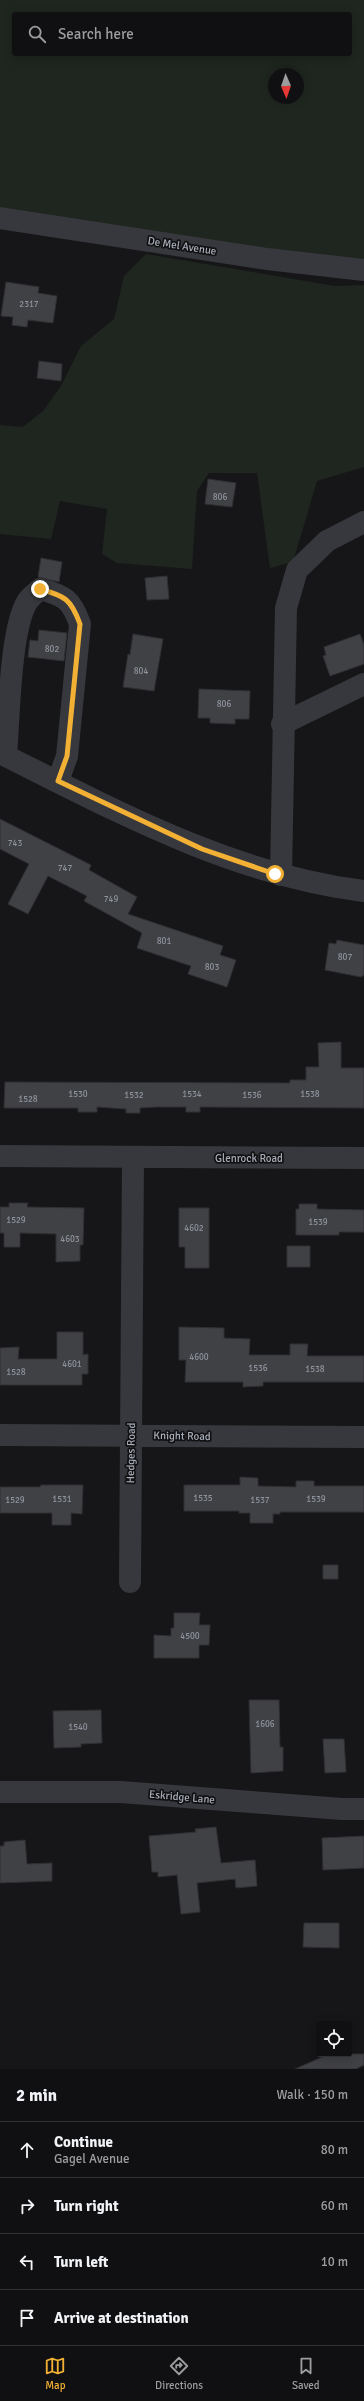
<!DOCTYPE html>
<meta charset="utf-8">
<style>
body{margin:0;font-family:Signika,sans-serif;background:#19191b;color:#f1f3f6}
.controls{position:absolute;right:12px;bottom:12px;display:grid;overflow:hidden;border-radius:4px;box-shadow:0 2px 10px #0003}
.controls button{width:36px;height:36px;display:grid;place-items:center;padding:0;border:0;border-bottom:1px solid #303032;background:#101012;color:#f1f3f6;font:20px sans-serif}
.compass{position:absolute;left:268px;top:68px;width:36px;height:36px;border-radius:50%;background:#101012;box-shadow:0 2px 10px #0003;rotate:178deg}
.stop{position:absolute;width:12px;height:12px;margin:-9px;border:3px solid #f2b134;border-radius:50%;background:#fff}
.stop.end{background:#f2b134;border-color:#fff;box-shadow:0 1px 4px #0008}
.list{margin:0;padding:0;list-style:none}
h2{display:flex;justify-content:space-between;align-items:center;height:52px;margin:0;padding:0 16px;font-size:17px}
h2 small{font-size:13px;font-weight:400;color:#9c9d9f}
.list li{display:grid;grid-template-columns:26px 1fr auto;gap:12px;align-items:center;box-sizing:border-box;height:56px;padding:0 16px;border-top:1px solid #303032}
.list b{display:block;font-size:15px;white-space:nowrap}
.list p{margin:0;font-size:13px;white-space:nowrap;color:#9c9d9f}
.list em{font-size:13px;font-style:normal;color:#9c9d9f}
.icon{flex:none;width:22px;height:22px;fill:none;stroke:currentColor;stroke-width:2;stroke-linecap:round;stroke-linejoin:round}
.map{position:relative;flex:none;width:364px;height:2069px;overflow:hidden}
.search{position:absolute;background:#101012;box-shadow:0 2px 10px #0003;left:12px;right:12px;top:12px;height:44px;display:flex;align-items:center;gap:10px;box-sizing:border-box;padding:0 14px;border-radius:4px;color:#9c9d9f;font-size:15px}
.sheet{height:276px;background:#101012}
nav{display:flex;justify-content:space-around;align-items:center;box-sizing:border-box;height:56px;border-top:1px solid #303032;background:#101012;font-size:11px;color:#9c9d9f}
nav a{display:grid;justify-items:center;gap:2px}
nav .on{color:#f2b134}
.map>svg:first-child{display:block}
</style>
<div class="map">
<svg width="364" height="2069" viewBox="0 0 364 2069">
<rect width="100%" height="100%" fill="#161618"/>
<path fill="#1e261f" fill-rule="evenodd" d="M 0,0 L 364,0 L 364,261 L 356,263 L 0,209 ZM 14,14 L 350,14 L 350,54 L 14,54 ZM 274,74 L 298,74 L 298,98 L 274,98 Z
M 146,254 L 335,286 L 364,285 L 364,467 L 317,481 L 293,562 L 270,568 L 257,473 L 209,473 L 197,491 L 192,569 L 117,563 L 102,554 L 107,509 L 60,501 L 51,539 L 0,534 L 0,425 L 23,427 L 43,411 L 61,386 L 81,346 L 114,319 L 124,276 Z"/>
<path fill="#404145" stroke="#303034" d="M 6,282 L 39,287 L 38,293 L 57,296 L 53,323 L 28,320 L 27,327 L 12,325 L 13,317 L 1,316 Z
M 39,361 L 62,364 L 61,381 L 37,378 Z
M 208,479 L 236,483 L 232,507 L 205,504 Z
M 41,558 L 62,562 L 59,582 L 38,577 Z
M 167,576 L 169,599 L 147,600 L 145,578 Z
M 39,630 L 67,633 L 64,661 L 28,657 L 30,640 L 38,641 Z
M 133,634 L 163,639 L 154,691 L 123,687 L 128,654 L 130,655 Z
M 360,634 L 364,645 L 364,664 L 330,676 L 323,656 L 326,655 L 324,647 Z
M 199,689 L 250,691 L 249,719 L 235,719 L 235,724 L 210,723 L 210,718 L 198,718 Z
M 0,819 L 91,865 L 89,870 L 137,897 L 128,914 L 223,946 L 220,955 L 236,960 L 227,987 L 188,974 L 191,966 L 137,948 L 142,933 L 84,901 L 87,896 L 48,876 L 28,914 L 8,904 L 29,864 L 0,849 Z
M 337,940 L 364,945 L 364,975 L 361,977 L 325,970 L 329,943 L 336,944 Z
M 341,1042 L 341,1068 L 364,1068 L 364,1108 L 200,1107 L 200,1112 L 186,1112 L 186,1107 L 156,1107 L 140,1108 L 140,1113 L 126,1113 L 126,1109 L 97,1107 L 97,1112 L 78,1112 L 78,1108 L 4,1108 L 5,1082 L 290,1083 L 290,1080 L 306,1080 L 306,1067 L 319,1067 L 318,1043 Z
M 9,1203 L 28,1203 L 27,1207 L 84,1208 L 83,1245 L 80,1245 L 80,1261 L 56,1262 L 56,1234 L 20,1233 L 20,1247 L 4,1247 L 4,1233 L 0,1233 L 0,1207 L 9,1207 Z
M 299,1204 L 317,1204 L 317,1209 L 364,1210 L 364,1232 L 339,1232 L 339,1235 L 296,1235 L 296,1209 L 299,1209 Z
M 179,1208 L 209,1208 L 209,1268 L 185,1268 L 185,1247 L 179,1247 Z
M 287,1246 L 310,1246 L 310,1267 L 287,1267 Z
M 179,1327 L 224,1328 L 224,1338 L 250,1339 L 249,1355 L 290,1355 L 290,1344 L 308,1344 L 307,1356 L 364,1356 L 364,1382 L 263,1382 L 263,1386 L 243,1387 L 243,1382 L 185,1382 L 186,1360 L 179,1360 Z
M 57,1332 L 83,1332 L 83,1355 L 88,1354 L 88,1374 L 82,1374 L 82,1385 L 0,1385 L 0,1348 L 19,1347 L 18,1359 L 57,1359 Z
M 240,1477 L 258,1478 L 258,1486 L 296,1487 L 296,1481 L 314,1481 L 314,1486 L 364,1486 L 364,1512 L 280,1512 L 280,1514 L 273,1514 L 273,1523 L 250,1523 L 250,1513 L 239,1513 L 239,1511 L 184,1511 L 184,1485 L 240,1485 Z
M 41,1485 L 83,1485 L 82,1514 L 71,1513 L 71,1525 L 52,1525 L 52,1513 L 0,1513 L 0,1487 L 40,1487 Z
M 323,1565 L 338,1565 L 338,1579 L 323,1579 Z
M 174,1613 L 200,1613 L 199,1625 L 210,1625 L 209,1645 L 199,1645 L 199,1658 L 154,1658 L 154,1635 L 171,1636 L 171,1628 L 174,1628 Z
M 249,1700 L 279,1700 L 280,1747 L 283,1747 L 283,1771 L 251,1773 Z
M 101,1710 L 102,1743 L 81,1744 L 81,1747 L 54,1748 L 53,1711 Z
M 323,1739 L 344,1739 L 346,1772 L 325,1773 Z
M 216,1827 L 221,1863 L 255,1860 L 257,1886 L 236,1888 L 235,1879 L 197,1883 L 200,1912 L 181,1914 L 177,1875 L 158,1877 L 158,1872 L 152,1872 L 149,1836 L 196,1832 L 195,1829 Z
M 364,1836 L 364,1868 L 323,1870 L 322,1838 Z
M 25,1840 L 27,1864 L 52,1863 L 52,1881 L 0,1883 L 0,1846 L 4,1846 L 4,1842 Z
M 304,1923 L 339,1923 L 339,1948 L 303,1947 Z
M 329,2054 L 364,2054 L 364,2065 L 356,2069 L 295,2069 Z"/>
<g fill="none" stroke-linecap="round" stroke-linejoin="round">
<path stroke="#37383d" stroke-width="22" d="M 0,218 L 267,259 L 364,270
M 282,724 L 364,684
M 0,753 C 116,811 233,875 364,891
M 6,756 C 9,720 10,630 27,602 C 30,597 36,593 40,589 C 65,596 71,599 80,624 L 67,756 L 58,781
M 281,875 L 286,608 L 297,570 L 327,541 L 364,522
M 0,1156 L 364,1158
M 0,1435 L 364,1437
M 130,1582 L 133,1157
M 0,1792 L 121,1792 L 342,1809 L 364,1809"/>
</g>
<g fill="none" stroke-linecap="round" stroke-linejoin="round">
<path stroke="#f2b134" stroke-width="5" d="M 40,589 C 65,596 71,599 80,624 L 67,756 L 58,781 L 202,849 L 275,874"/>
</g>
<g text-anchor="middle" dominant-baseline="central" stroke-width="3.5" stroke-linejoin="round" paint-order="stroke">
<g font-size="9" fill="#8e929b">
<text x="29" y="304">2317</text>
<text x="220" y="497">806</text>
<text x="52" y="649">802</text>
<text x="141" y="671">804</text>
<text x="224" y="704">806</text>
<text x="15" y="843">743</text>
<text x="65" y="868">747</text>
<text x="111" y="899">749</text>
<text x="164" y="941">801</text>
<text x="345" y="957">807</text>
<text x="212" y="967">803</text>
<text x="78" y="1094">1530</text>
<text x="192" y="1094">1534</text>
<text x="310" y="1094">1538</text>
<text x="134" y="1095">1532</text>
<text x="252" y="1095">1536</text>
<text x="28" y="1099">1528</text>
<text x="16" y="1220">1529</text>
<text x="318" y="1222">1539</text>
<text x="194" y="1228">4602</text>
<text x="70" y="1239">4603</text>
<text x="199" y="1357">4600</text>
<text x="72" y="1364">4601</text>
<text x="258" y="1368">1536</text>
<text x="315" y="1369">1538</text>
<text x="16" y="1372">1528</text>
<text x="203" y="1498">1535</text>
<text x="62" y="1499">1531</text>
<text x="316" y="1499">1539</text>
<text x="15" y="1500">1529</text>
<text x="260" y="1500">1537</text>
<text x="190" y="1636">4500</text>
<text x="265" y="1724">1606</text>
<text x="78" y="1727">1540</text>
</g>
<g font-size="11" fill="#a8adb8" stroke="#111113">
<text transform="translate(182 246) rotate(9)">De Mel Avenue</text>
<text x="249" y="1158">Glenrock Road</text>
<text transform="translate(182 1436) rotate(1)">Knight Road</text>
<text transform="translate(131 1453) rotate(-89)">Hedges Road</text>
<text transform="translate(182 1797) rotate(5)">Eskridge Lane</text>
</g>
</g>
</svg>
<div class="controls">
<button><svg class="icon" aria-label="locate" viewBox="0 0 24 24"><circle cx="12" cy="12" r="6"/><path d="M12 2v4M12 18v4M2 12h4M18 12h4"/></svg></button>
</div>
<svg class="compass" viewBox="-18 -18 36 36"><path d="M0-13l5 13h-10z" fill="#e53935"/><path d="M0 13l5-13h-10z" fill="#9c9d9f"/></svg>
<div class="stop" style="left:275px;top:874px"></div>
<div class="stop end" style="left:40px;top:589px"></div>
<div class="search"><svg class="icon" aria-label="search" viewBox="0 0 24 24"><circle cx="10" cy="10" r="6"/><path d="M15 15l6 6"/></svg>Search here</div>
</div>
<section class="sheet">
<h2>2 min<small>Walk · 150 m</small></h2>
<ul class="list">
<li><svg class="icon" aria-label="ahead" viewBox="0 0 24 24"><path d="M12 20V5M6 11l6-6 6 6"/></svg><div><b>Continue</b><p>Gagel Avenue</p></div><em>80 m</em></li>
<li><svg class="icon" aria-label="right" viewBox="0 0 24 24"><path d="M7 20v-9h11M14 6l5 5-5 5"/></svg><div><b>Turn right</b></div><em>60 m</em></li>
<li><svg class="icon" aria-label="left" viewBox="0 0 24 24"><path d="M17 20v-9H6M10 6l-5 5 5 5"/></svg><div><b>Turn left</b></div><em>10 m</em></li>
<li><svg class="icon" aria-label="arrive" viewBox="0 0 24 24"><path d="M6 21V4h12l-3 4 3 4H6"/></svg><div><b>Arrive at destination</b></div></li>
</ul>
</section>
<nav>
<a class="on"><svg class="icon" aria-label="map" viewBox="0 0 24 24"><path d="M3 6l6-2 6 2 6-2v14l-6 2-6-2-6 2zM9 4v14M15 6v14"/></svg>Map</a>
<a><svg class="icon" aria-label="directions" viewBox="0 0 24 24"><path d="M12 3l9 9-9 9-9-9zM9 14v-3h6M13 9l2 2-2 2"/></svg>Directions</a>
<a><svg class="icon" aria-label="saved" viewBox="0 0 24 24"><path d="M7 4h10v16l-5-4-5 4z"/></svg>Saved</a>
</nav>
